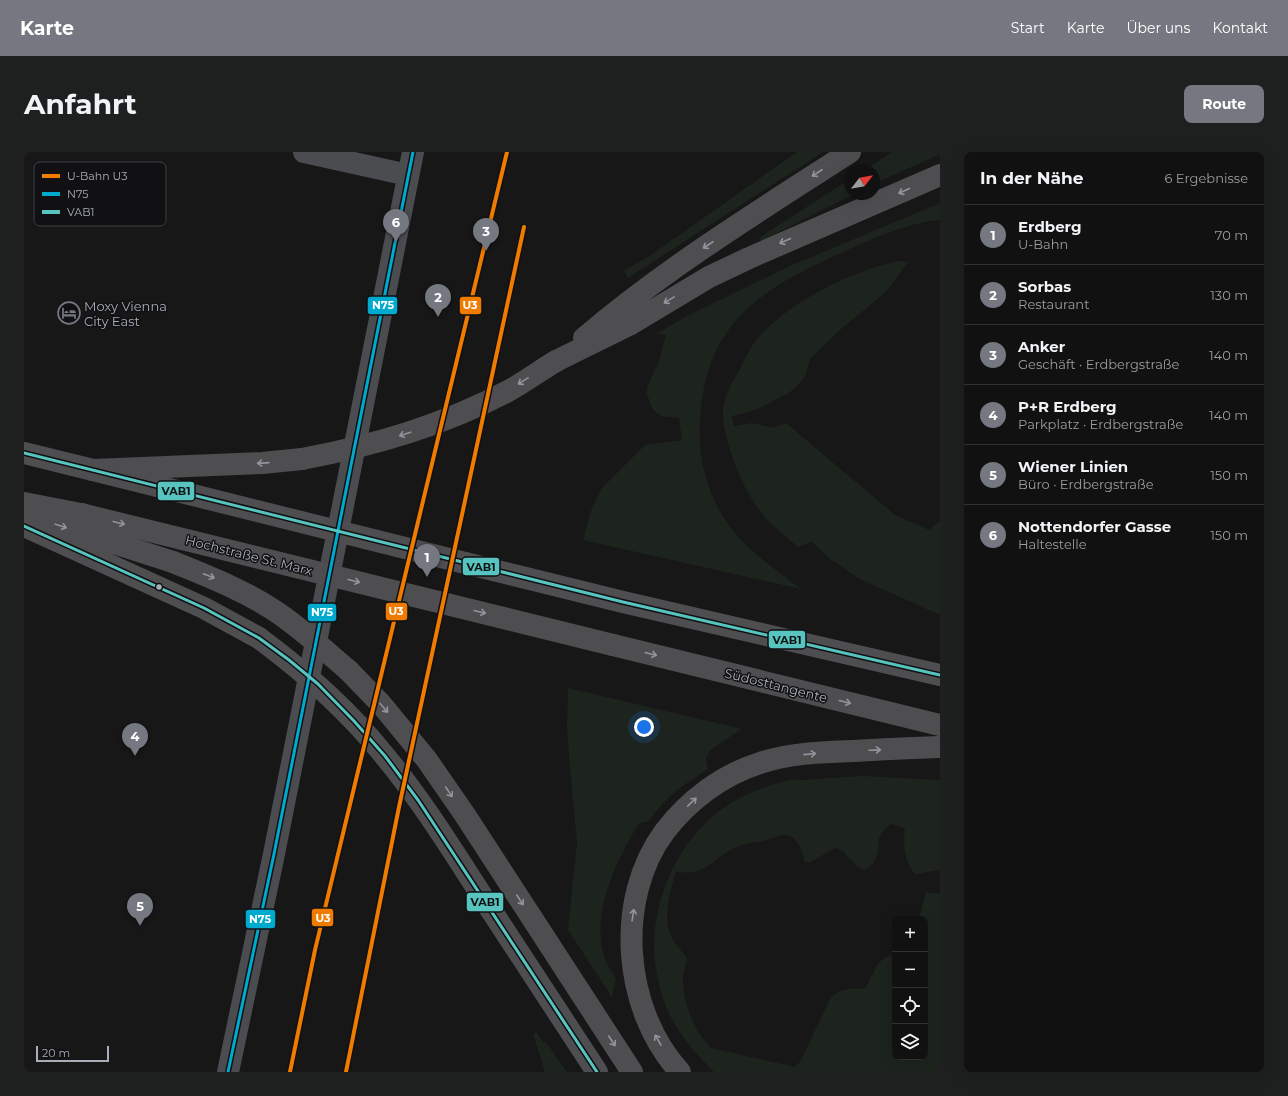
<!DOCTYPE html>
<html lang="de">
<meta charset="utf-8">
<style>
body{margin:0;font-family:Montserrat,sans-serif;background:#1e1f1f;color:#f1f3f6}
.controls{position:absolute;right:12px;bottom:12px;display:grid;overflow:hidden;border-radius:8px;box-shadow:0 4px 16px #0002}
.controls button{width:36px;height:36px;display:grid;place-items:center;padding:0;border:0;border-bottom:1px solid #303131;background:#111;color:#f1f3f6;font:20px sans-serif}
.compass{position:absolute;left:820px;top:12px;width:36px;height:36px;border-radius:50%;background:#111;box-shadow:0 4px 16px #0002;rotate:59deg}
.scale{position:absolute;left:12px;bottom:10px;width:73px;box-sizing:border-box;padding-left:4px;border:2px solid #a8adb8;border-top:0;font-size:11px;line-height:14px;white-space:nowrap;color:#a8adb8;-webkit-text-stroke:3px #111113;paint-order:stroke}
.you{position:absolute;left:620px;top:575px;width:14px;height:14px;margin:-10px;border:3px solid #fff;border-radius:50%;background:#1a73e8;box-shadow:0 0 0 6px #1a73e833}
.badge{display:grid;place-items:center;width:26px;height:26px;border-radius:50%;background:#757880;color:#fff;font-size:13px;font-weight:700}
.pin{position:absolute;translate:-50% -33px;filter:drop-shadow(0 1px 2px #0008)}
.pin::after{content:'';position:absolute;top:21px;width:14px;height:12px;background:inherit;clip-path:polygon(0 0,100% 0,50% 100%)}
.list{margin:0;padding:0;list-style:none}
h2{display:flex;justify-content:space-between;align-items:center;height:52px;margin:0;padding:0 16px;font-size:17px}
h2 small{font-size:13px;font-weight:400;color:#9c9d9f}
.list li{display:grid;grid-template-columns:26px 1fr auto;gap:12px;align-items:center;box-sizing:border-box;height:60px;padding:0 16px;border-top:1px solid #303131}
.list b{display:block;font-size:15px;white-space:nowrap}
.list p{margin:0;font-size:13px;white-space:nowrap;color:#9c9d9f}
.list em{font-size:13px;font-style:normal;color:#9c9d9f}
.icon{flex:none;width:22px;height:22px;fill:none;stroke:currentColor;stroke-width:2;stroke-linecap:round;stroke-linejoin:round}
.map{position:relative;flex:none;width:916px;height:920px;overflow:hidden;border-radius:8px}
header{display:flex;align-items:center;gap:24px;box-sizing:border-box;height:56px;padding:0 20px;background:#757880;color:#fff}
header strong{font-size:19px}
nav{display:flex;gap:22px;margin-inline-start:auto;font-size:14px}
.intro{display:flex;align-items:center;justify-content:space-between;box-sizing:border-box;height:96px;padding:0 24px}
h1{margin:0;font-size:28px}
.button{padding:10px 18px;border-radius:8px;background:#757880;color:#fff;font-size:14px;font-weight:700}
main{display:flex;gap:24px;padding:0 24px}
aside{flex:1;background:#111;border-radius:8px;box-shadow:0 4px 16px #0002}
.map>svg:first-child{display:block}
</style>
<header>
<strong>Karte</strong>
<nav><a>Start</a><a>Karte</a><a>Über uns</a><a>Kontakt</a></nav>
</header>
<div class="intro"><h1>Anfahrt</h1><a class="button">Route</a></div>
<main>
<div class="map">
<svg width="916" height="920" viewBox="0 0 916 920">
<rect width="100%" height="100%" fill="#171717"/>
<path fill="#1d241e" d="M 773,0 L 799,0 L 604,126 L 600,119 L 627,103 Z
M 868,0 L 916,0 L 916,2 L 850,32 L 850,18 L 841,18 Z
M 826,27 L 826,42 L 830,42 L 737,89 L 735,86 Z
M 916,51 L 916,68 C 879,71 842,90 808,105 C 730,141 681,176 676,268 C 674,303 681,336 700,366 C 719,396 750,416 777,437 L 559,388 L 568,356 L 577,337 L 621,293 L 658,288 L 655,266 L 638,264 L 633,261 L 628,256 L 623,242 L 623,235 L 635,209 L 642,183 L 632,182 L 665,163 L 766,114 Z
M 875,109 L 884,110 L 863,139 L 817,177 L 786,207 L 782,222 L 777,230 L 766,240 L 740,254 L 725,260 L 708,264 L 710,274 L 728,271 L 750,276 L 762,271 L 871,363 L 905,378 L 916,369 L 916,463 L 834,426 L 804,405 L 788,390 L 774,395 C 762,384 748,374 738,362 C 722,341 711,316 704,291 C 701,278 697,265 700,252 C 702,240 709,229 715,219 C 720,208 726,196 733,187 C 766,149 827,119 875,109 Z
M 544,536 L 718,577 L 686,598 L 682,606 L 684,617 L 654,637 L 640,650 L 624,669 L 615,671 C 594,706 570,754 578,796 C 580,808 586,817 592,827 L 588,845 L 544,778 L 553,690 L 545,605 L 543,575 Z
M 838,624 L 916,628 L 916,718 L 891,722 C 880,710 879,692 881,676 L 867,672 L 860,678 L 855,686 L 854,701 L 850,711 L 841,718 L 834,715 L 819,699 L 811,696 L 785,711 L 781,710 C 778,698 773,680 757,683 C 752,684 748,687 743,688 C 732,691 720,691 710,696 C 697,702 687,715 673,719 C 666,722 659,720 652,720 C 647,736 641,757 644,775 C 646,787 656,797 663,806 C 662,812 660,818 659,824 C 659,851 669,877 687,896 L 771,915 L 776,910 L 807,845 C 819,836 827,836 841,837 L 855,810 L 871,800 L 871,905 L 901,905 L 901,767 L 895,767 L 902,740 L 916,742 L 916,915 L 911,920 L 690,920 C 671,901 654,882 643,857 C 637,842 633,826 631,810 C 624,752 656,681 707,651 C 724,641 746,632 766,628 C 771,627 776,628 781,628 C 800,626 819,625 838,624 Z
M 512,880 L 519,890 L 522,890 L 543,920 L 521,920 L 509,882 Z"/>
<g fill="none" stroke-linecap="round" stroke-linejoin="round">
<path stroke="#4b4c50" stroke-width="22" d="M 280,0 L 384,23
M 204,920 L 250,702 L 389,0"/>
<path stroke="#4e4e51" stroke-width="22" d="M 560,186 C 642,116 735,59 826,0
M 532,209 L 605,173 L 685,125 L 725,106 L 916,23
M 0,301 L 69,318 L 238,311 L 278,307
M 0,351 L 57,362
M 9,365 L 149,410
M 0,374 L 180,456 L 235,486
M 441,411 L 599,450 L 916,523
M 589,493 L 916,573
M 324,518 L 357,552 L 403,608 L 441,663 L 608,920
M 467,758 L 573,920
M 656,920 C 599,858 590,747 641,679 C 665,648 698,623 736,611 C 766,601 800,600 831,599 C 860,597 888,596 916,595"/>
<path stroke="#4e4e51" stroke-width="22" d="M 278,307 C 352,293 420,273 486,238 C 502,229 517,218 532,209
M 69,318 L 441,411
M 57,362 L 589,493
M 149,410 C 183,424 217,437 248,457 C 275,474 299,497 324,518
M 235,486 C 281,520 324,558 360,603 C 400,651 433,706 467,758"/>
<g stroke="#111113" stroke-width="6">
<path id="bus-1" d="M 204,920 L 250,702 L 389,0"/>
</g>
<g stroke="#111113" stroke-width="6">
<path id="bus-2" d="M 0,301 L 599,450 L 916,523
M 0,374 L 180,456 L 235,486 L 265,508 L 294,532 L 330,569 L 361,604 L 394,648 L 573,920"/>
</g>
<use href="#bus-1" stroke="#00a9ce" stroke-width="3"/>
<use href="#bus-2" stroke="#57c4bf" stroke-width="3"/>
<g stroke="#111113" stroke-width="7">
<path id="metro-1" d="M 266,920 L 291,798 L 483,0
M 322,920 L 375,655 L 500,75"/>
</g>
<use href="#metro-1" stroke="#ef7c00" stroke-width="4"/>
</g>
<defs><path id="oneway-shaft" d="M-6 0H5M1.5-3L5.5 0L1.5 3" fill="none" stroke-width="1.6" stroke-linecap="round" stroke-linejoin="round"/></defs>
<g stroke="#92959e">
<use href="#oneway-shaft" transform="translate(793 21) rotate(147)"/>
<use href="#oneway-shaft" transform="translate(880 39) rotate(156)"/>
<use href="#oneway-shaft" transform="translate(761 89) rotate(156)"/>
<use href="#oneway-shaft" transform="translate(684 93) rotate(147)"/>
<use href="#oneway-shaft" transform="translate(645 148) rotate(149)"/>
<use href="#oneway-shaft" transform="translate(499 229) rotate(148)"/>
<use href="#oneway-shaft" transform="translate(381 282) rotate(162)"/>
<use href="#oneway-shaft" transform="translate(239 311) rotate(176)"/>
<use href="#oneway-shaft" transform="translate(95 371) rotate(14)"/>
<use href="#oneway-shaft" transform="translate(37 374) rotate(18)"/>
<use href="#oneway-shaft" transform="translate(185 424) rotate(21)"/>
<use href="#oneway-shaft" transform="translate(330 429) rotate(14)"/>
<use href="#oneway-shaft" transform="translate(456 460) rotate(14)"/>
<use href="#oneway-shaft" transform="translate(627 502) rotate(14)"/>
<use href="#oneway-shaft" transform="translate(821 550) rotate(14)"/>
<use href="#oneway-shaft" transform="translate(360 556) rotate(49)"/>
<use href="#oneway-shaft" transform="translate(851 598) rotate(-2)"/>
<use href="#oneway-shaft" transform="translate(786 602) rotate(-6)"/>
<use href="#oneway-shaft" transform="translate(425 640) rotate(56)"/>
<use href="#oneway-shaft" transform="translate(668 650) rotate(-44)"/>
<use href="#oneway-shaft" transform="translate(496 748) rotate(57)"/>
<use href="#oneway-shaft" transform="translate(609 763) rotate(-81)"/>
<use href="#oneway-shaft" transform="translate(634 888) rotate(-120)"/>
<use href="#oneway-shaft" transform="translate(588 889) rotate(57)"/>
</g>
<defs>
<g id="hotel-ring" transform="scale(1.15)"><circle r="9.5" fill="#111113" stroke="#757880" stroke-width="1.5"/><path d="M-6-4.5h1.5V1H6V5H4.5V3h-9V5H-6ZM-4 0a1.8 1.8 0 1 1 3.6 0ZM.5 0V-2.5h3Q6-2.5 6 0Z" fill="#757880"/></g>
</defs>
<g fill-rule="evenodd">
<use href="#hotel-ring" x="45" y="161"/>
</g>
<circle fill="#a8adb8" stroke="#111113" stroke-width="1.5" cx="135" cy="435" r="3.5"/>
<g text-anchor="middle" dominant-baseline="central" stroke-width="3" stroke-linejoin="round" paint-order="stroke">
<g font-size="13" fill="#a8adb8" stroke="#111113" text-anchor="start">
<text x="60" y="154">Moxy Vienna<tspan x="60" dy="15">City East</tspan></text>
</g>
<g font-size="13" fill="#a8adb8" stroke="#111113">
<text transform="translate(225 403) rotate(14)">Hochstraße St. Marx</text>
<text transform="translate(752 533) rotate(14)">Südosttangente</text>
</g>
</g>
<rect x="10" y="10" width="132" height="64" rx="6" fill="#111113" stroke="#3e4045" stroke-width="1"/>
<rect x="18" y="22" width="18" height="4" fill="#ef7c00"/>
<rect x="18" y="40" width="18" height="4" fill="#00a9ce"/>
<rect x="18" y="58" width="18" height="4" fill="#57c4bf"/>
<g font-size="11" fill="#a8adb8">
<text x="43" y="28">U-Bahn U3</text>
<text x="43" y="46">N75</text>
<text x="43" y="64">VAB1</text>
</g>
<g stroke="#111113" stroke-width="1.5">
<rect x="435" y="144" width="23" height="19" rx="4" fill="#ef7c00"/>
<rect x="343" y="144" width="31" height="19" rx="4" fill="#00a9ce"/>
<rect x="133" y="329" width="38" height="20" rx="4" fill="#57c4bf"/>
<rect x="438" y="405" width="38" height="19" rx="4" fill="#57c4bf"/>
<rect x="361" y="450" width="23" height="19" rx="4" fill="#ef7c00"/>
<rect x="283" y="451" width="30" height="19" rx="4" fill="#00a9ce"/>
<rect x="744" y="478" width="38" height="19" rx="4" fill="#57c4bf"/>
<rect x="442" y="740" width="38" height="20" rx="4" fill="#57c4bf"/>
<rect x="287" y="756" width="23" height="19" rx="4" fill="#ef7c00"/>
<rect x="221" y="757" width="31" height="20" rx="4" fill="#00a9ce"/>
</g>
<g font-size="11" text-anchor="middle" font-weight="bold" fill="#fff">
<text x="446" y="157">U3</text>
<text x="359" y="157">N75</text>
<text x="372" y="463">U3</text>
<text x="298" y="464">N75</text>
<text x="299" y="770">U3</text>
<text x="236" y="771">N75</text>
</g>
<g font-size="11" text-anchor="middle" font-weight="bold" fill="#111">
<text x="152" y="343">VAB1</text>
<text x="457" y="419">VAB1</text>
<text x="763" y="492">VAB1</text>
<text x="461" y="754">VAB1</text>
</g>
</svg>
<div class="controls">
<button>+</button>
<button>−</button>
<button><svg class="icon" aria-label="locate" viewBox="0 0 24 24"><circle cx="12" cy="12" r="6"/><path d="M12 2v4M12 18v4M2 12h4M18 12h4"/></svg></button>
<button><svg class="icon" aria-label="layers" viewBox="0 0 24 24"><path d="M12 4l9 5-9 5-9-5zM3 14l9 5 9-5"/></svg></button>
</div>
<svg class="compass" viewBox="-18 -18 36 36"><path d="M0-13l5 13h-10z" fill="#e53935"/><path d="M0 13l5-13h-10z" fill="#9c9d9f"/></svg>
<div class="scale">20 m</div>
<div class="you"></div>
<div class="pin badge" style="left:403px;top:425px">1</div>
<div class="pin badge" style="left:414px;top:165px">2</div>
<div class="pin badge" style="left:462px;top:99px">3</div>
<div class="pin badge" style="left:111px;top:604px">4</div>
<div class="pin badge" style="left:116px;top:774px">5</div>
<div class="pin badge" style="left:372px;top:90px">6</div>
</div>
<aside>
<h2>In der Nähe<small>6 Ergebnisse</small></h2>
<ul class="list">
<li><span class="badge">1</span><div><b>Erdberg</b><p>U-Bahn</p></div><em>70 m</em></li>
<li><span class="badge">2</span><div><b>Sorbas</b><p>Restaurant</p></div><em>130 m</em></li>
<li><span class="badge">3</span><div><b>Anker</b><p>Geschäft · Erdbergstraße</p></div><em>140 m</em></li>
<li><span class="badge">4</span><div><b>P+R Erdberg</b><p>Parkplatz · Erdbergstraße</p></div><em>140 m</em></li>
<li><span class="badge">5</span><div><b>Wiener Linien</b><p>Büro · Erdbergstraße</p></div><em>150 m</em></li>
<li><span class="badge">6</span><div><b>Nottendorfer Gasse</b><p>Haltestelle</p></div><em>150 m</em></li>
</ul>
</aside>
</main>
